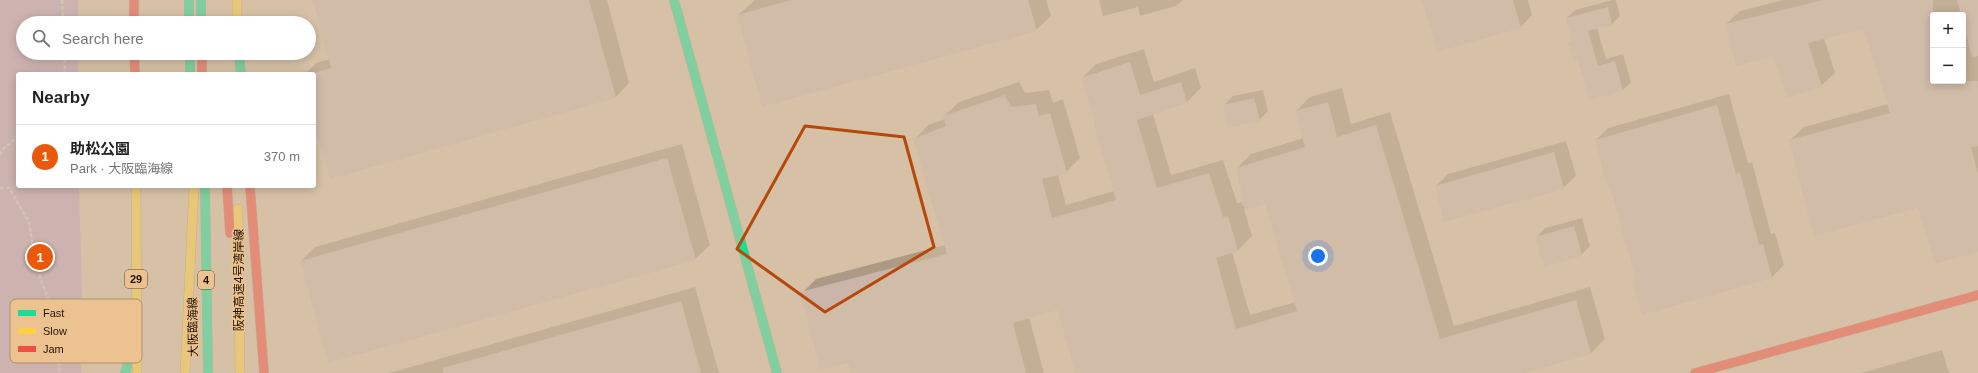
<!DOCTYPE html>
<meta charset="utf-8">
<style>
body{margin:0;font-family:Helvetica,"Noto Sans JP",sans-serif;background:#f2f2f2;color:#222}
.controls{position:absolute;right:12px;top:12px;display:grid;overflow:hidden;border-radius:4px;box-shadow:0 2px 10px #0003}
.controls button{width:36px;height:36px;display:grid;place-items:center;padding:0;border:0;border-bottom:1px solid #e0e0e0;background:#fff;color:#222;font:20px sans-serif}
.you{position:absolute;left:1318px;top:256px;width:14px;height:14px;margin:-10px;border:3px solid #fff;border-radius:50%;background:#1a73e8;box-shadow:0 0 0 6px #1a73e833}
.badge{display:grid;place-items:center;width:26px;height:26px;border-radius:50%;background:#ea580c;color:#fff;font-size:13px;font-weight:700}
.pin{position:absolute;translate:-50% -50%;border:2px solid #fff;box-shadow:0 1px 4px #0006}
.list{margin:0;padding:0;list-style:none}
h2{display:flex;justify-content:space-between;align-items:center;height:52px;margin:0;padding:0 16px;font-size:17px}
h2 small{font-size:13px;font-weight:400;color:#767676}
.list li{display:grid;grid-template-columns:26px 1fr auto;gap:12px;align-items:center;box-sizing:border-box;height:64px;padding:0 16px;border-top:1px solid #e0e0e0}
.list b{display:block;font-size:15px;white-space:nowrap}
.list p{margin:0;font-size:13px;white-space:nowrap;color:#767676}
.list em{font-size:13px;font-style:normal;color:#767676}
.icon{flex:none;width:22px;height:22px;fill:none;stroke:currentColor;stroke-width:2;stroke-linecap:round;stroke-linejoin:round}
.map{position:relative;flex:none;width:1978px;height:373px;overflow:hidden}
.search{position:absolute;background:#fff;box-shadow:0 2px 10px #0003;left:16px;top:16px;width:300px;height:44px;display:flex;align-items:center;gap:10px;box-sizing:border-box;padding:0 14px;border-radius:22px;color:#767676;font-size:15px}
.panel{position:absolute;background:#fff;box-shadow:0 2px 10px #0003;left:16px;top:72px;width:300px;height:116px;border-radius:4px}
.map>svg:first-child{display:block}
</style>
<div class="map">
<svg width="1978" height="373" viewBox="0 0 1978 373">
<rect width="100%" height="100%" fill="#d7c1a6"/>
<path fill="#c2a2ba" d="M 0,0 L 78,0 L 78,23 L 23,23 L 23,53 L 78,53 L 78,74 L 18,74 L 18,186 L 79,186 L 83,328 L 81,373 L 0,373 Z"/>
<path fill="#0003" fill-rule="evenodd" d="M 314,0 L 607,0 L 629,83 L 615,98 L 314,119 L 314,74 L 305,74 L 316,63 L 330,59 Z
M 755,0 L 1046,0 L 1051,16 L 1036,30 L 738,15 Z
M 1099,0 L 1183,0 L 1176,6 L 1140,16 L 1138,7 L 1103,16 Z
M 1423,0 L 1528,0 L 1532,15 L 1520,28 Z
M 1612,0 L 1616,0 L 1620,16 L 1612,24 L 1597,28 L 1606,59 L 1623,54 L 1631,82 L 1623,90 L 1590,99 L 1579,60 L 1570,43 L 1573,40 L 1567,18 L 1575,10 Z
M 1783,0 L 1978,0 L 1978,251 L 1919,207 L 1790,140 L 1804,127 L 1888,104 L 1865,27 L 1824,38 L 1835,73 L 1821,86 L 1726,24 L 1740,11 ZM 1933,15 L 1963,15 L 1963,81 L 1933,81 Z
M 1144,49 L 1154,82 L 1195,68 L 1201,88 L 1187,102 L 1153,114 L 1171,175 L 1223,160 L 1237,203 L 1242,202 L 1243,206 L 1245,206 L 1237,168 L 1251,154 L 1304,138 L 1296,111 L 1310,97 L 1342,88 L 1351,124 L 1390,112 L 1454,326 L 1590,287 L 1605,339 L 1591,353 L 1521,373 L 1076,373 L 1058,309 L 1029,317 L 1044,373 L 852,373 L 848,361 L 802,293 L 816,279 L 945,245 L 914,140 L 928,125 L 945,119 L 944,116 L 959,102 L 1019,82 L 1025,93 L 1049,90 L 1053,103 L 1063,99 L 1080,158 L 1066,172 L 1058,174 L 1066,205 L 1114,191 L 1095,125 L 1097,123 L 1082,78 L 1096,64 ZM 1266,203 L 1296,302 L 1250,315 L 1232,252 L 1238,250 L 1252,236 L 1244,209 Z
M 1263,90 L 1268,111 L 1259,120 L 1224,105 L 1233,96 Z
M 1729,94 L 1748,163 L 1752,162 L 1771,234 L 1775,233 L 1784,265 L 1772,277 L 1634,281 L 1637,278 L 1610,183 L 1596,140 L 1608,128 Z
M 1566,141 L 1576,176 L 1563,188 L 1436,186 L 1448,174 Z
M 682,144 L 710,245 L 695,259 L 301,261 L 315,247 Z
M 1582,218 L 1590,246 L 1581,255 L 1537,237 L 1545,228 Z
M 695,287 L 719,373 L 389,373 Z
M 1942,350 L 1949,373 L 1861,373 Z"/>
<path fill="#cbb5aa" d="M 313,0 L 589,0 L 616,98 L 330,179 L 314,123 L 314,73 L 331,68 Z
M 791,0 L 1028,0 L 1037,31 L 762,107 L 737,15 Z
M 1422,0 L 1513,0 L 1521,28 L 1437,52 Z
M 1823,0 L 1933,0 L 1933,81 L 1978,81 L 1978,146 L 1971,147 L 1978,174 L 1978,252 L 1935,264 L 1918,208 L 1814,236 L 1789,140 L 1890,113 L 1864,29 L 1808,43 L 1822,87 L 1787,98 L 1774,56 L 1736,66 L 1725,24 Z
M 1957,0 L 1978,0 L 1978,56 L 1972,57 L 1963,23 L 1963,15 L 1961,15 Z
M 1608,7 L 1612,25 L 1588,31 L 1598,66 L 1615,61 L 1623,91 L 1589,100 L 1578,61 L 1574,62 L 1568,43 L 1572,42 L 1566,18 Z
M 1130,62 L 1140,95 L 1181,82 L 1187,103 L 1137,120 L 1157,188 L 1209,173 L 1223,217 L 1228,216 L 1238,251 L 1216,258 L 1236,329 L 1297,311 L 1265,204 L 1245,210 L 1236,168 L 1305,147 L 1295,111 L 1328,102 L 1337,137 L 1376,125 L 1440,339 L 1576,300 L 1591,354 L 1525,373 L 1075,373 L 1058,310 L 1013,323 L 1026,373 L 851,373 L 848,363 L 820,370 L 800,292 L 947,254 L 913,139 L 946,126 L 943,116 L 1005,95 L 1011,107 L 1036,104 L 1039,116 L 1050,113 L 1067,173 L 1042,179 L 1052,218 L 1116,200 L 1094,125 L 1096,124 L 1081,78 Z
M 1254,98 L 1260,121 L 1227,128 L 1223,105 Z
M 1717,105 L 1736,174 L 1740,173 L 1759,245 L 1763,244 L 1772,278 L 1642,315 L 1632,281 L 1636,280 L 1609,184 L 1607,185 L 1595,140 Z
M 1554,152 L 1564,189 L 1444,222 L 1435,186 Z
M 667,158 L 696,260 L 328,363 L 300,261 Z
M 1574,226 L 1582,256 L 1544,267 L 1535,237 Z
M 681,301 L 701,373 L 443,373 L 443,368 Z"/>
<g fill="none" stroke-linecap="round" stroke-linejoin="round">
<g stroke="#ac9a86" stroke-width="10">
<path id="fast" d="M 189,0 L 189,23
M 201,0 L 201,23
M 674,0 L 777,373
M 190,53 L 190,74
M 239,53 L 241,74
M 205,186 L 208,373
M 125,373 L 137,338"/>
</g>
<g stroke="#ac9a86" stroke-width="10">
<path id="slow" d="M 237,0 L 237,23
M 136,186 L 137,373
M 238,209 L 240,373"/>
</g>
<g stroke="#ac9a86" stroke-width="10">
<path id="jam" d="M 134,0 L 134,23
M 134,53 L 135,74
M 202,53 L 202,74
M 227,186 L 230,233
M 250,186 L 264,373
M 1695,373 L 1978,295"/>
</g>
<path stroke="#cec7bf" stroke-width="2.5" stroke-dasharray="4 2" stroke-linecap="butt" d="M 62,0 L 63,23
M 64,53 L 65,74
M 0,155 L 2,150 L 18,137
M 0,188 L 9,188 L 29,222 L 35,262 L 50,305 L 60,347 L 59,373"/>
<use href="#fast" stroke="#16e098" stroke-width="9"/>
<use href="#slow" stroke="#ffcf43" stroke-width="9"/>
<use href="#jam" stroke="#f24e42" stroke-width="9"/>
<g stroke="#ac9a86" stroke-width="10" stroke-linecap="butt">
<path id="slow-bridge" d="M 185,373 L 194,186"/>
</g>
<use href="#slow-bridge" stroke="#ffcf43" stroke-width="9"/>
</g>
<path d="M0 0H1978V373H0ZM 805,126 L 904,137 L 934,247 L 825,312 L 737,249 Z" fill="#d7c1a6" fill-opacity=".55" fill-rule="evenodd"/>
<path fill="none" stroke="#b6480a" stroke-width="3" stroke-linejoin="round" d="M 805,126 L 904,137 L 934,247 L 825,312 L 737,249 Z"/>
<g text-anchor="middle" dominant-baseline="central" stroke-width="3" stroke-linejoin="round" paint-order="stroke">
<g fill="#ecc291" stroke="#5f482d" stroke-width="1">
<rect x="125" y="270" width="22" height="18" rx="3"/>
<rect x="198" y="271" width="16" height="18" rx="3"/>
</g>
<g font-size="11" font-weight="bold" fill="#221402">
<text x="136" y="279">29</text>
<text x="206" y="280">4</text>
</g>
<g font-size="12" fill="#221402" stroke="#ecc291">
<text transform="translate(239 280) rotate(-90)">阪神高速4号湾岸線</text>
<text transform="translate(193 327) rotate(-91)">大阪臨海線</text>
</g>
</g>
<rect x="10" y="299" width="132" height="64" rx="6" fill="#ecc291" stroke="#af8e66" stroke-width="1"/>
<rect x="18" y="310" width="18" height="6" fill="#16e098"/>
<rect x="18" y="328" width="18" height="6" fill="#ffcf43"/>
<rect x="18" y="346" width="18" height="6" fill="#f24e42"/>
<g font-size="11" fill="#221402">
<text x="43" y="317">Fast</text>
<text x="43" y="335">Slow</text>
<text x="43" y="353">Jam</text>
</g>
</svg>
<div class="controls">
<button>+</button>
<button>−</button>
</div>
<div class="you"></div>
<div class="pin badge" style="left:40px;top:257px">1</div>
<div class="search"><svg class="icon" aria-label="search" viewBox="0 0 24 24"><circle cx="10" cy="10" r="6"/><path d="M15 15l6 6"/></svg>Search here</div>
<section class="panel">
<h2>Nearby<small></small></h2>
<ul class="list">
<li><span class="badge">1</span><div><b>助松公園</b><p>Park · 大阪臨海線</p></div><em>370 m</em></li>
</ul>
</section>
</div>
